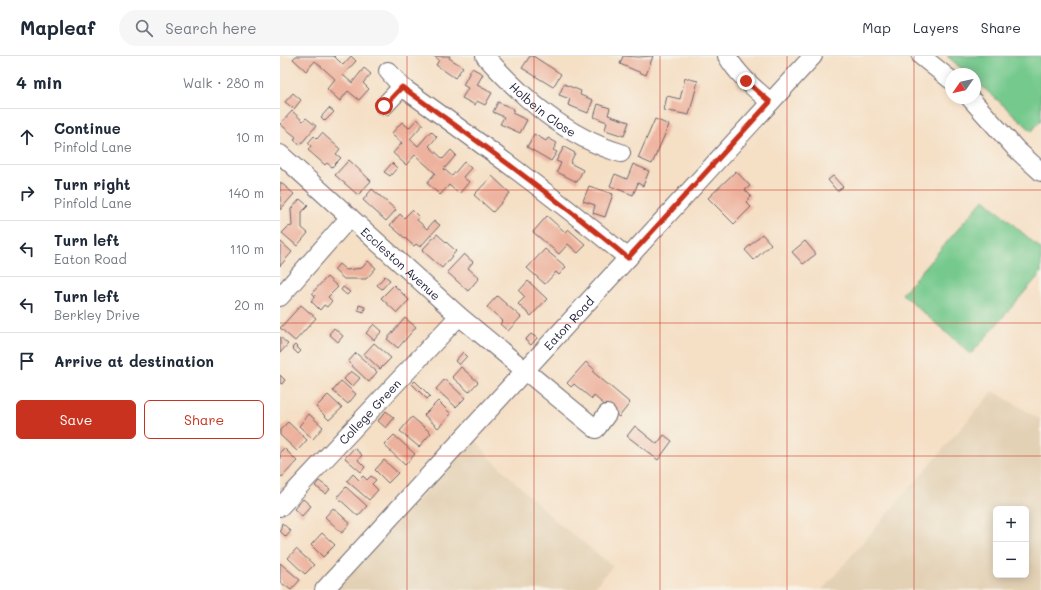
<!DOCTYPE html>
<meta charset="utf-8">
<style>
body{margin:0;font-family:Mali,sans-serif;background:#f6f6f7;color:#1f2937}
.controls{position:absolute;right:12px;bottom:12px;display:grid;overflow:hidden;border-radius:6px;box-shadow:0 2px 10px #0003}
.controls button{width:36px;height:36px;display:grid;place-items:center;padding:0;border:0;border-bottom:1px solid #e0e1e3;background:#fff;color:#1f2937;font:20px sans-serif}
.compass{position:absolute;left:665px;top:12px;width:36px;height:36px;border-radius:50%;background:#fff;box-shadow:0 2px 10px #0003;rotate:236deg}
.stop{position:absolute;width:12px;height:12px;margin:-9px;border:3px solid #c8321e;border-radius:50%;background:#fff}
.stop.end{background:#c8321e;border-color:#fff;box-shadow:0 1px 4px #0008}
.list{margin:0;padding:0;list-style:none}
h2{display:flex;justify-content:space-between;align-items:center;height:52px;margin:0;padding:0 16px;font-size:17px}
h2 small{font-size:13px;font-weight:400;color:#747a83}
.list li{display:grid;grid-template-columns:26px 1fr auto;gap:12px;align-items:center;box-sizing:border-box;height:56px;padding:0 16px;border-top:1px solid #e0e1e3}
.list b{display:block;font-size:15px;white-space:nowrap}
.list p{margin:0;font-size:13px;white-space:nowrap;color:#747a83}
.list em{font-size:13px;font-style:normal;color:#747a83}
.actions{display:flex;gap:8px;padding:12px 16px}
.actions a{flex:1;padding:9px 0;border:1px solid #c8321e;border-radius:6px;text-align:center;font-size:14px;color:#c8321e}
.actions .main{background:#c8321e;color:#fff}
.icon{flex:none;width:22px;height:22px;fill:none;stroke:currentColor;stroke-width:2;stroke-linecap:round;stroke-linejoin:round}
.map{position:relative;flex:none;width:761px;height:534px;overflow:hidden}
header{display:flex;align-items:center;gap:24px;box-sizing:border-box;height:56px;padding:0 20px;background:#fff;border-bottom:1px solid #e0e1e3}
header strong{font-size:19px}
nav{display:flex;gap:22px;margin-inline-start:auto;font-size:14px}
.search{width:280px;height:36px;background:#f6f6f7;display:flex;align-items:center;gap:10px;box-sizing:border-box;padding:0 14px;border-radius:22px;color:#747a83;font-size:15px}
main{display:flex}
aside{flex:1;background:#fff}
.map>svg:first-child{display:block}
</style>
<header>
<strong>Mapleaf</strong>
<div class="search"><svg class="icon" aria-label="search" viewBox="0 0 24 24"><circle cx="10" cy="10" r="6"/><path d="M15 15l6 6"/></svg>Search here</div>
<nav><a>Map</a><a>Layers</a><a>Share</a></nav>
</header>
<main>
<aside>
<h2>4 min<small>Walk · 280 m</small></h2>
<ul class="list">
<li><svg class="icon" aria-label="ahead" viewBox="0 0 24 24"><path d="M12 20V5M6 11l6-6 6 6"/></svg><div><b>Continue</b><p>Pinfold Lane</p></div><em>10 m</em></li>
<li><svg class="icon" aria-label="right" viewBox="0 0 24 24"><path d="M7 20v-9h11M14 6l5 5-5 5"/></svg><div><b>Turn right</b><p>Pinfold Lane</p></div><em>140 m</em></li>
<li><svg class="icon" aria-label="left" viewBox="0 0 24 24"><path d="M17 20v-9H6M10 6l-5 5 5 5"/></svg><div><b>Turn left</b><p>Eaton Road</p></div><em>110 m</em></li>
<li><svg class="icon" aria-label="left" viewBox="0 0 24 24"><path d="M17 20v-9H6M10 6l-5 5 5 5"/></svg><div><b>Turn left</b><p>Berkley Drive</p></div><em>20 m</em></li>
<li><svg class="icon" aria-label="arrive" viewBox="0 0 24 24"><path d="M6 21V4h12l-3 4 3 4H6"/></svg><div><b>Arrive at destination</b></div></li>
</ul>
<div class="actions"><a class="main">Save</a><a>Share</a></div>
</aside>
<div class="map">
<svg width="761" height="534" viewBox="0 0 761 534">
<rect width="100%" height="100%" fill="#f7f3e8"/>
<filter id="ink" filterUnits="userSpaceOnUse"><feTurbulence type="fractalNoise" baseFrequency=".025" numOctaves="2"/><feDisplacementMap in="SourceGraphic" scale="8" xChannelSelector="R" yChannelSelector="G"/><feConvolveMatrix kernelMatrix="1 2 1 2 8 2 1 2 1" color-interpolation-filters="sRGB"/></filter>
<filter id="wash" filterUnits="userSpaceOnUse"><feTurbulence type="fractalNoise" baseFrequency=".012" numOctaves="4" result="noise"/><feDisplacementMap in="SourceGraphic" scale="16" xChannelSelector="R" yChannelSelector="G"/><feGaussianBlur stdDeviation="0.9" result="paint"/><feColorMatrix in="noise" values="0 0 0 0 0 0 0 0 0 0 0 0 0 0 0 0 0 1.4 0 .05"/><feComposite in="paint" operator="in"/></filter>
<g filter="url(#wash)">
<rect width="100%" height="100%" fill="#f5dfc5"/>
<path fill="#e3d1b5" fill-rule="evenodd" d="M 713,335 L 761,364 L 761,534 L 542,534 ZM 716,453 L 746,453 L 746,519 L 716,519 Z
M 195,383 L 209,401 L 279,468 L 333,510 L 312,534 L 54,534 Z"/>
<path fill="#74c98d" stroke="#4b7664" d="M 667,0 L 761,0 L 761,64 L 752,75 L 695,24 L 695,18 L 688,18 Z
M 704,143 L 761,193 L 761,217 L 691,298 L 622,238 Z"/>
<g id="blocks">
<path fill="#edb29e" d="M 16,0 L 54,0 L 63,9 L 71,0 L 76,5 L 63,19 L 72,27 L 84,12 L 91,18 L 83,27 L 89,33 L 79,44 L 68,35 L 60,45 L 47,33 L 55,23 L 35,5 L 26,15 L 13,3 Z
M 154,0 L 170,0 L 169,2 L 183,11 L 175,22 L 156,9 L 159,4 Z
M 250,0 L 253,0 L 281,18 L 273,31 L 242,12 Z
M 343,0 L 358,1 L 373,0 L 366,19 L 340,8 Z
M 192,12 L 203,18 L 197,29 L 212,37 L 205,49 L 197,45 L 195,49 L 182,42 L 188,32 L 183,29 Z
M 405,22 L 418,25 L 409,59 L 384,54 L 387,40 L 400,43 Z
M 284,28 L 301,35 L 300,39 L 313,44 L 308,57 L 288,49 L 290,43 L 279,39 Z
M 13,37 L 21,44 L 14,53 L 5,46 Z
M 218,46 L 234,53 L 232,57 L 247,64 L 240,77 L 220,68 L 224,61 L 213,56 Z
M 318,48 L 330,52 L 328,59 L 349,66 L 344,80 L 325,74 L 327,66 L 314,61 Z
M 49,52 L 54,56 L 45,65 L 41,61 Z
M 12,55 L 23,65 L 26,62 L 36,70 L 20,89 L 14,84 L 16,81 L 0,68 Z
M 137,63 L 143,68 L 130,83 L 138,90 L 151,75 L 157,81 L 149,90 L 163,103 L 171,94 L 176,99 L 164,113 L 172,120 L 184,106 L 191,112 L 183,121 L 189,126 L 179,138 L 169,129 L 160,139 L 147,127 L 155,117 L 135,99 L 126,109 L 113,97 L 122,87 L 111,78 L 122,66 L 129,72 Z
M 375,63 L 389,69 L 372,108 L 358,102 Z
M 42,77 L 60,93 L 56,98 L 61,102 L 52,111 L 47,107 L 45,109 L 28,94 L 31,90 L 28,87 L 34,80 L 37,83 Z
M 254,78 L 266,85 L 268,82 L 277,87 L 273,94 L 277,96 L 271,105 L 247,91 Z
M 284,91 L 295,97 L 290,107 L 303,114 L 297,126 L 277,116 L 281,107 L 276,105 Z
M 69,104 L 91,125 L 78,139 L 55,119 Z
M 112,107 L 117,112 L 110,120 L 104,116 Z
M 353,108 L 369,115 L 363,130 L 358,127 L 353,139 L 330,130 L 335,118 L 347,123 Z
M 456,115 L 470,130 L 465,134 L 471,140 L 466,146 L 471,151 L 454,168 L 428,142 Z
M 212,120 L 230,137 L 213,156 L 194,139 Z
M 553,120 L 563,131 L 557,135 L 548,124 Z
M 0,126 L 14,138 L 0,154 Z
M 309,130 L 333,138 L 325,161 L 313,157 L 315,149 L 303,145 Z
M 92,133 L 116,154 L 106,165 L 83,144 Z
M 20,143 L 28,150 L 22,156 L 22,172 L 28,177 L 17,190 L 2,177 L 8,171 L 12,170 L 11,153 Z
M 132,154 L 139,161 L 137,164 L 147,173 L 154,165 L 160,169 L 140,191 L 136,188 L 134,190 L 110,169 L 120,158 L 124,162 Z
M 267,160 L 285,176 L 288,173 L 306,189 L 298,197 L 288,188 L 279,198 L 253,176 Z
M 157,178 L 176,195 L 162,212 L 142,194 Z
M 482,178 L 491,188 L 474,204 L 465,194 Z
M 525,185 L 536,198 L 523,208 L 512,196 Z
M 1,186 L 12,196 L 0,210 L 0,187 Z
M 265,193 L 286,211 L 279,219 L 276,216 L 265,228 L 247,212 Z
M 184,198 L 193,206 L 188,212 L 199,222 L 188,235 L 167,216 Z
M 88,205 L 96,212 L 86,223 L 64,223 L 54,214 L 59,208 L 66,214 L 82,212 Z
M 105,220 L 110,224 L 102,233 L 97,229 Z
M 47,221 L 58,231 L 48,241 L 52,245 L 47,251 L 44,249 L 40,254 L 31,245 L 35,240 L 32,237 Z
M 248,225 L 267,243 L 251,260 L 238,248 L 245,241 L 239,235 Z
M 114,229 L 129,244 L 117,257 L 101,242 Z
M 63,231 L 70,236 L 67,239 L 61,234 Z
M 217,240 L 241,261 L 228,275 L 220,268 L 223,265 L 207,251 Z
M 21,249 L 36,262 L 15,285 L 0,272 Z
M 79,249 L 85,251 L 84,256 L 78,254 Z
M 125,262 L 136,271 L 118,292 L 107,283 Z
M 94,268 L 102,275 L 94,284 L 86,277 Z
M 54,272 L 63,280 L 58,286 L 49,278 Z
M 251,278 L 257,282 L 251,289 L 245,284 Z
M 0,281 L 8,288 L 0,297 Z
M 94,287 L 111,302 L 100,313 L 84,298 Z
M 15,289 L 21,295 L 18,298 L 12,292 Z
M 183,296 L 187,300 L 179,309 L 175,305 Z
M 76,297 L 97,316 L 89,326 L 68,306 Z
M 306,306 L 315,314 L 313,316 L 350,347 L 339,361 L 314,340 L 312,343 L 294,328 L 291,331 L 287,327 Z
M 181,311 L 198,326 L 189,336 L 172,321 Z
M 71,315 L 80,322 L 72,331 L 64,323 Z
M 0,319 L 5,324 L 2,328 L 0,327 Z
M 165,323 L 185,342 L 176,351 L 156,333 Z
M 61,325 L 76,338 L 68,348 L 53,335 Z
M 135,325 L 150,340 L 147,343 L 132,328 Z
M 48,339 L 62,352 L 49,364 L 36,351 Z
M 158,345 L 171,358 L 158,372 L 144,359 Z
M 106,355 L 114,362 L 106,372 L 98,365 Z
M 29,358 L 43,371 L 33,383 L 19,370 Z
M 132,361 L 151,377 L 139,391 L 120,375 Z
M 8,366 L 27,384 L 17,395 L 0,379 L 0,374 Z
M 355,370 L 377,388 L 384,379 L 392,385 L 378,404 L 347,380 Z
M 114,379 L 135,398 L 125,409 L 104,389 Z
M 4,392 L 17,405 L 2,421 L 0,419 L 0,396 Z
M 74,392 L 82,399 L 78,404 L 85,411 L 81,416 L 65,402 Z
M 104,404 L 118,417 L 108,427 L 95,414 Z
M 73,418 L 79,424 L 83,420 L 87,424 L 91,420 L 96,424 L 92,428 L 98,434 L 89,444 L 67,425 Z
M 39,425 L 50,433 L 46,438 L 35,430 Z
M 66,431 L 87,450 L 78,460 L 57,441 Z
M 23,443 L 31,450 L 22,460 L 14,453 Z
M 53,452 L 70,467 L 62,477 L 45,461 Z
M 2,467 L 11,475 L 6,481 L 0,475 Z
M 42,477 L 55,489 L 43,501 L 31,489 Z
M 16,493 L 34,509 L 25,518 L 8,502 Z
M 0,507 L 20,524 L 11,534 L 0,526 Z"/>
</g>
</g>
<g filter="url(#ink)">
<use href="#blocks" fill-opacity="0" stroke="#6c646b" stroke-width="1"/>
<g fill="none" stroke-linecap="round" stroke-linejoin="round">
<g stroke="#6c646b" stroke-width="20">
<g id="minor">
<path id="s1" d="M 205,0 C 243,42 286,81 341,97"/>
<path d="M 447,0 C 458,19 474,32 490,46"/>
<path d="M 641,0 L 671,24"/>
<path d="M 108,15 L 122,31"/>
<path d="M 690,42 L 736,93 L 761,116"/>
<path d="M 104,50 L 122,31 C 199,86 275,141 348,202"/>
<path id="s2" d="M 0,98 L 179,260 L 316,373 L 327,358"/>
<path d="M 0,241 L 70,161"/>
<path id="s3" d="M 0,451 L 179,260"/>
<path id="s4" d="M 44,534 L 533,0"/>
</g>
</g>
<use href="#minor" stroke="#fff" stroke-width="18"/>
</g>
</g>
<g fill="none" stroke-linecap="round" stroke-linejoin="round" filter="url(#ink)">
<path stroke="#c8321e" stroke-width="5" d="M 104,50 L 122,31 C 199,86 275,141 348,202 L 490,46 L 466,25"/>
</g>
<path fill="none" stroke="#c8321e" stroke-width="1" stroke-opacity="0.55" d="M 127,0 L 127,534M 254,0 L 254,534M 380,0 L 380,534M 507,0 L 507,534M 634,0 L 634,534M 0,134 L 761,134M 0,267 L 761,267M 0,400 L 761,400"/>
<g text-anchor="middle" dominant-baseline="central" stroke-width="3" stroke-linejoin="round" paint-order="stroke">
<g font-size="12" fill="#22223b" stroke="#f7f3e8">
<text stroke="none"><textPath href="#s1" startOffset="79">Holbein Close</textPath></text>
<text stroke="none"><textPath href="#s2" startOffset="163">Eccleston Avenue</textPath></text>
<text stroke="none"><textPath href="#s4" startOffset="362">Eaton Road</textPath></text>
<text stroke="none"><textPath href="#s3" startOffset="131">College Green</textPath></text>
</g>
</g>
</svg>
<div class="controls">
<button>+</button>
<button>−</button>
</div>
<svg class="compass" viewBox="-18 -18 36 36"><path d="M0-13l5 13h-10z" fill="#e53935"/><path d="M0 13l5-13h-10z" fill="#747a83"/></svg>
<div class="stop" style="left:104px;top:50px"></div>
<div class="stop end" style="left:466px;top:25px"></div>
</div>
</main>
